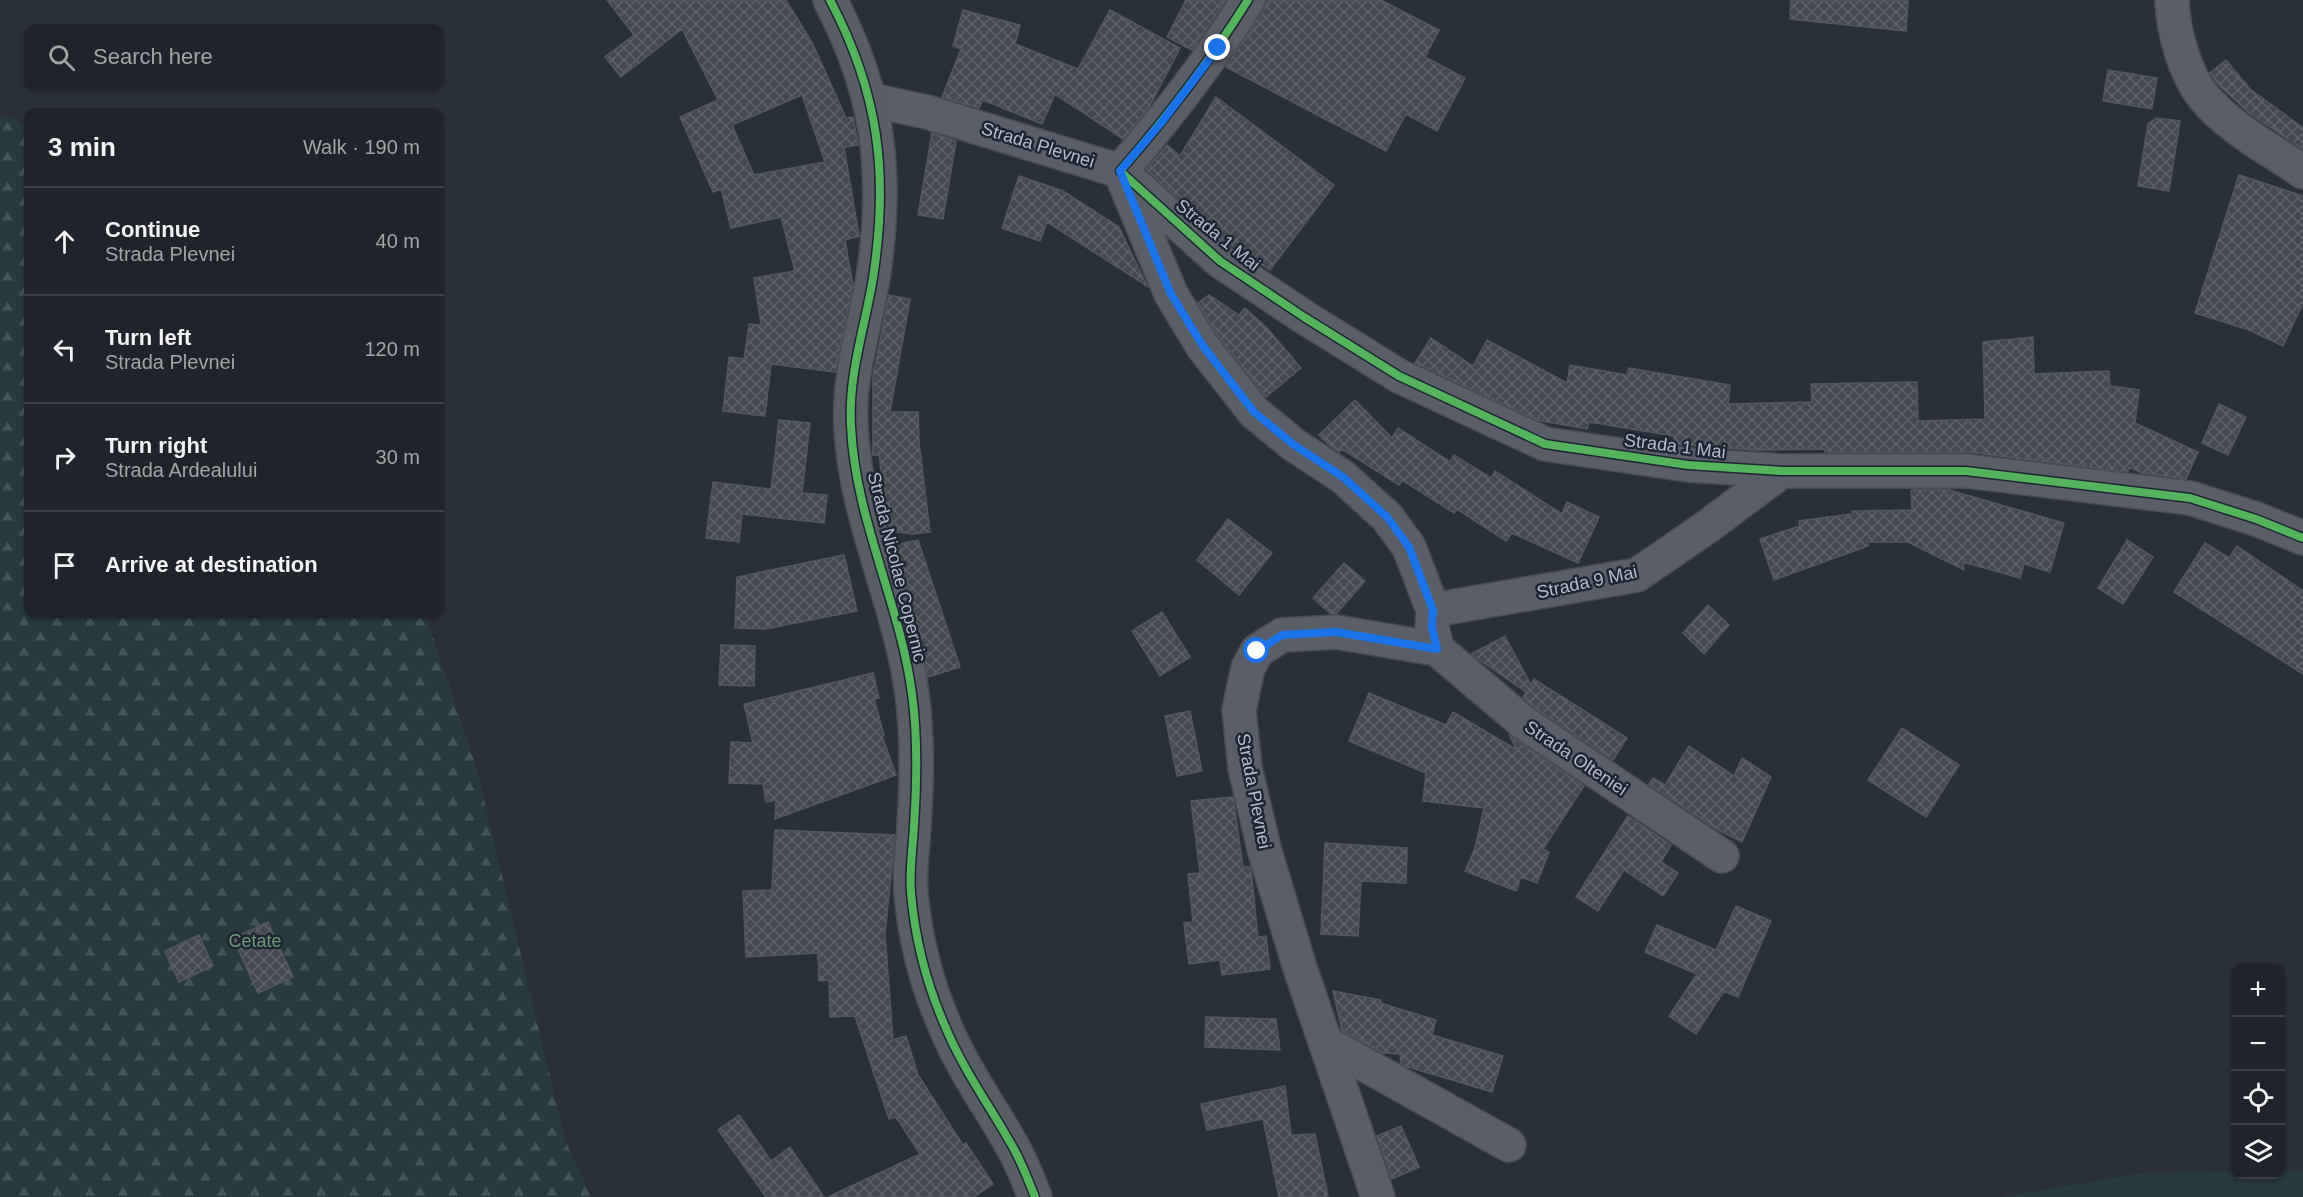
<!DOCTYPE html>
<meta charset="utf-8">
<style>
body{margin:0;font-family:Arial,sans-serif;background:#2d3036;color:#f1f3f6}
.controls{position:absolute;right:18px;bottom:18px;display:grid;overflow:hidden;border-radius:12px;box-shadow:0 2px 4px #0004}
.controls button{width:54px;height:54px;display:grid;place-items:center;padding:0;border:0;border-bottom:2px solid #3d4147;background:#20242a;color:#f1f3f6;font:30px sans-serif}
.stop{position:absolute;width:18px;height:18px;margin:-14px;border:4px solid #1a73e8;border-radius:50%;background:#fff}
.stop.end{background:#1a73e8;border-color:#fff;box-shadow:0 2px 6px #0008}
.list{margin:0;padding:0;list-style:none}
h2{display:flex;justify-content:space-between;align-items:center;height:78px;margin:0;padding:0 24px;font-size:26px}
h2 small{font-size:20px;font-weight:400;color:#a2a4a8}
.list li{display:grid;grid-template-columns:39px 1fr auto;gap:18px;align-items:center;box-sizing:border-box;height:108px;padding:0 24px;border-top:2px solid #3d4147}
.list b{display:block;font-size:22px;white-space:nowrap}
.list p{margin:0;font-size:20px;white-space:nowrap;color:#a2a4a8}
.list em{font-size:20px;font-style:normal;color:#a2a4a8}
.icon{flex:none;width:33px;height:33px;fill:none;stroke:currentColor;stroke-width:2;stroke-linecap:round;stroke-linejoin:round}
.map{position:relative;flex:none;width:2303px;height:1197px;overflow:hidden}
.search{position:absolute;background:#20242a;box-shadow:0 2px 4px #0004;left:24px;top:24px;width:420px;height:66px;display:flex;align-items:center;gap:15px;box-sizing:border-box;padding:0 21px;border-radius:12px;color:#a2a4a8;font-size:22px}
.panel{position:absolute;background:#20242a;box-shadow:0 2px 4px #0004;left:24px;top:108px;width:420px;height:510px;border-radius:12px}
.map>svg:first-child{display:block}
</style>
<div class="map">
<svg width="2303" height="1197" viewBox="0 0 2303 1197">
<defs>
<pattern id="forest-firs" width="22" height="20" patternUnits="userSpaceOnUse" patternTransform="scale(1.5)"><rect width="22" height="20" fill="#273a3e"/><path d="M5 1l3.5 6h-7zM16 11l3.5 6h-7z" fill="#445559"/></pattern>
<pattern id="building-cross-hatch" width="8" height="8" patternUnits="userSpaceOnUse" patternTransform="scale(1.5)"><rect width="8" height="8" fill="#444950"/><path d="M0 0l8 8M0 8l8-8" fill="none" stroke="#5d6168"/></pattern>
</defs>
<rect width="100%" height="100%" fill="#2a3038"/>
<path fill="#273a3e" d="M 2281,1171 L 2303,1171 L 2303,1197 L 1999,1197 L 2142,1173 L 2235,1172 L 2236,1174 L 2280,1174 Z"/>
<path fill="url(#forest-firs)" d="M 8,116 L 28,127 L 28,614 L 425,614 L 476,766 L 565,1140 L 591,1197 L 0,1197 L 0,119 Z"/>
<path fill="url(#building-cross-hatch)" stroke="#52575f" stroke-width="1.5" fill-rule="evenodd" d="M 607,0 L 786,0 L 813,44 L 846,118 L 853,117 L 858,145 L 844,147 L 859,236 L 845,240 L 853,286 L 835,372 L 771,364 L 765,416 L 723,411 L 729,357 L 744,359 L 749,324 L 761,325 L 754,278 L 795,271 L 781,217 L 731,228 L 721,189 L 713,192 L 680,117 L 718,100 L 682,29 L 621,77 L 605,57 L 634,35 ZM 802,95 L 825,162 L 754,175 L 732,125 Z
M 1186,0 L 1226,0 L 1192,50 L 1167,37 Z
M 1267,0 L 1381,0 L 1439,30 L 1425,57 L 1465,78 L 1437,131 L 1406,114 L 1386,151 L 1226,67 L 1264,10 Z
M 1791,0 L 1908,0 L 1906,31 L 1790,19 Z
M 963,10 L 1020,25 L 1015,44 L 1078,69 L 1110,10 L 1180,48 L 1148,109 L 1123,139 L 1055,94 L 1042,124 L 983,100 L 979,108 L 942,97 L 961,49 L 953,46 Z
M 2226,60 L 2250,89 L 2303,128 L 2303,149 L 2249,113 L 2218,84 L 2210,73 Z
M 2108,70 L 2157,78 L 2152,109 L 2103,101 Z
M 1216,97 L 1334,185 L 1270,270 L 1228,243 L 1146,169 L 1167,145 L 1180,156 Z
M 2156,118 L 2180,121 L 2169,191 L 2138,186 L 2148,124 Z
M 932,133 L 956,141 L 943,219 L 918,215 Z
M 2239,175 L 2303,196 L 2303,303 L 2283,346 L 2249,330 L 2195,313 Z
M 1019,176 L 1063,191 L 1119,227 L 1147,286 L 1047,222 L 1040,241 L 1002,228 Z
M 889,295 L 910,299 L 890,412 L 918,412 L 919,442 L 930,532 L 913,534 L 889,531 L 879,455 L 873,455 L 873,376 Z
M 1209,295 L 1239,315 L 1245,308 L 1268,329 L 1301,368 L 1266,397 L 1218,336 L 1198,303 Z
M 2033,337 L 2034,374 L 2109,371 L 2110,386 L 2139,390 L 2135,423 L 2198,452 L 2186,479 L 2142,473 L 2129,467 L 2128,472 L 1968,452 L 1825,452 L 1825,449 L 1755,450 L 1674,444 L 1674,436 L 1589,422 L 1587,429 L 1537,420 L 1415,363 L 1431,338 L 1473,366 L 1487,340 L 1567,383 L 1570,365 L 1627,375 L 1629,368 L 1730,385 L 1728,404 L 1812,402 L 1811,384 L 1917,382 L 1918,421 L 1985,419 L 1983,342 Z
M 1355,400 L 1392,438 L 1398,428 L 1450,462 L 1454,455 L 1491,478 L 1495,471 L 1562,514 L 1567,502 L 1599,517 L 1578,563 L 1512,533 L 1506,541 L 1457,509 L 1454,513 L 1402,480 L 1399,485 L 1342,449 L 1339,452 L 1329,445 L 1319,435 Z
M 2219,404 L 2246,417 L 2228,455 L 2202,443 Z
M 779,420 L 810,423 L 802,493 L 827,495 L 824,523 L 742,514 L 739,542 L 706,538 L 713,482 L 771,489 Z
M 1911,490 L 1949,490 L 2064,523 L 2050,572 L 2024,564 L 2020,578 L 1963,562 L 1964,570 L 1908,542 L 1868,542 L 1868,546 L 1774,580 L 1760,539 L 1800,526 L 1799,521 L 1852,514 L 1852,511 L 1912,510 Z
M 1228,519 L 1272,553 L 1239,595 L 1197,560 Z
M 918,540 L 960,667 L 928,677 L 916,622 L 894,545 Z
M 2127,540 L 2153,557 L 2123,604 L 2098,588 Z
M 2205,543 L 2229,558 L 2237,546 L 2303,591 L 2303,674 L 2174,592 Z
M 844,555 L 857,611 L 765,629 L 735,628 L 737,577 Z
M 1344,563 L 1365,581 L 1337,613 L 1331,614 L 1313,598 Z
M 1708,605 L 1729,625 L 1704,654 L 1683,633 Z
M 1162,612 L 1190,657 L 1160,676 L 1132,631 Z
M 1505,636 L 1531,685 L 1534,679 L 1627,738 L 1613,760 L 1535,708 L 1523,697 L 1526,692 L 1471,654 Z
M 721,645 L 755,646 L 754,686 L 719,685 Z
M 873,673 L 879,698 L 874,699 L 884,735 L 882,736 L 896,775 L 775,819 L 776,800 L 766,802 L 763,784 L 729,783 L 731,742 L 753,743 L 744,704 Z
M 1369,693 L 1446,725 L 1453,712 L 1517,750 L 1509,735 L 1584,786 L 1543,849 L 1549,852 L 1537,883 L 1521,877 L 1516,891 L 1465,871 L 1475,848 L 1484,808 L 1423,801 L 1426,773 L 1349,741 Z
M 1190,711 L 1202,771 L 1177,776 L 1165,716 Z
M 1902,728 L 1959,765 L 1926,817 L 1868,780 Z
M 1689,746 L 1734,776 L 1742,758 L 1771,777 L 1742,842 L 1718,830 L 1649,784 L 1653,778 L 1665,785 Z
M 1233,797 L 1243,867 L 1250,867 L 1251,870 L 1258,937 L 1266,936 L 1270,969 L 1222,975 L 1220,960 L 1189,964 L 1184,923 L 1193,922 L 1188,874 L 1200,873 L 1191,801 Z
M 1628,816 L 1671,845 L 1661,862 L 1678,873 L 1663,896 L 1624,870 L 1598,911 L 1576,897 Z
M 775,830 L 895,835 L 885,934 L 893,1040 L 906,1036 L 918,1075 L 963,1145 L 966,1143 L 993,1184 L 974,1197 L 828,1197 L 920,1154 L 896,1117 L 889,1119 L 855,1016 L 830,1017 L 829,980 L 819,981 L 818,953 L 746,957 L 743,891 L 772,890 Z
M 1325,843 L 1407,848 L 1406,883 L 1361,881 L 1358,936 L 1321,934 Z
M 1736,906 L 1771,921 L 1738,997 L 1724,991 L 1696,1034 L 1669,1016 L 1697,974 L 1645,952 L 1657,925 L 1716,950 Z
M 268,922 L 293,977 L 258,993 L 233,938 Z
M 199,935 L 213,966 L 179,982 L 165,951 Z
M 1333,991 L 1381,1000 L 1380,1003 L 1436,1020 L 1432,1035 L 1503,1056 L 1492,1092 L 1405,1066 L 1401,1063 L 1400,1054 L 1383,1053 L 1342,1031 Z
M 1206,1017 L 1276,1019 L 1280,1050 L 1205,1047 Z
M 1285,1086 L 1291,1135 L 1315,1134 L 1328,1197 L 1279,1197 L 1263,1119 L 1207,1130 L 1201,1104 Z
M 739,1115 L 771,1161 L 790,1147 L 824,1197 L 766,1197 L 718,1130 Z
M 1401,1126 L 1419,1167 L 1392,1179 L 1377,1136 Z"/>
<g fill="none" stroke-linecap="round" stroke-linejoin="round">
<g stroke="#484c53" stroke-width="36">
<path id="street" d="M 1248,0 C 1210,61 1167,117 1120,171 L 1220,261 L 1304,317 L 1399,376 L 1545,444 L 1688,465 L 1782,471 L 1966,471 L 2190,498 L 2256,519 L 2303,538
M 2172,0 C 2173,30 2184,72 2203,96 C 2229,128 2270,149 2303,172
M 871,100 L 927,112 L 1120,171 L 1171,294 L 1203,347 L 1254,412 L 1294,445 L 1343,477 L 1387,517 L 1409,547 L 1433,610 L 1432,627 L 1437,649
M 1433,610 L 1637,575 L 1704,529 L 1782,471
M 1437,649 L 1524,723 L 1722,856
M 1326,1043 L 1509,1145
M 1378,1197 L 1300,968 L 1265,852 L 1245,768 L 1239,710 L 1248,668 L 1257,651 L 1282,635 L 1336,632 L 1437,649"/>
</g>
<g stroke="#484c53" stroke-width="36">
<path id="secondary" d="M 830,0 C 879,93 889,174 873,278 C 865,327 848,375 851,426 C 855,519 900,603 912,694 C 918,737 917,781 914,825 C 913,847 909,871 911,893 C 915,938 927,985 945,1026 C 963,1070 992,1109 1015,1151 C 1023,1166 1029,1182 1035,1197"/>
</g>
<use href="#street" stroke="#5a5e66" stroke-width="33"/>
<use href="#secondary" stroke="#595d64" stroke-width="33"/>
<g stroke="#1d2633" stroke-width="11">
<path id="cycleway" d="M 830,0 C 879,93 889,174 873,278 C 865,327 848,375 851,426 C 855,519 900,603 912,694 C 918,737 917,781 914,825 C 913,847 909,871 911,893 C 915,938 927,985 945,1026 C 963,1070 992,1109 1015,1151 C 1023,1166 1029,1182 1035,1197
M 1248,0 C 1210,61 1167,117 1120,171 L 1220,261 L 1304,317 L 1399,376 L 1545,444 L 1688,465 L 1782,471 L 1966,471 L 2190,498 L 2256,519 L 2303,538"/>
</g>
<use href="#cycleway" stroke="#56b35d" stroke-width="8"/>
</g>
<g fill="none" stroke-linecap="round" stroke-linejoin="round">
<path stroke="#1a73e8" stroke-width="8" d="M 1218,48 L 1161,123 L 1120,171 L 1171,294 L 1203,346 L 1254,412 L 1294,445 L 1343,477 L 1387,517 L 1409,547 L 1433,610 L 1432,627 L 1437,649 L 1336,632 L 1282,635 L 1257,651"/>
</g>
<g text-anchor="middle" dominant-baseline="central" stroke-width="5" stroke-linejoin="round" paint-order="stroke">
<g font-size="18" fill="#b4bcc9" stroke="#1d2633">
<text transform="translate(1038 145) rotate(17)">Strada Plevnei</text>
<text transform="translate(1218 235) rotate(39)">Strada 1 Mai</text>
<text transform="translate(1675 446) rotate(7)">Strada 1 Mai</text>
<text transform="translate(897 567) rotate(76)">Strada Nicolae Copernic</text>
<text transform="translate(1587 582) rotate(-12)">Strada 9 Mai</text>
<text transform="translate(1576 758) rotate(34)">Strada Olteniei</text>
<text transform="translate(1254 791) rotate(79)">Strada Plevnei</text>
</g>
<g font-size="18" fill="#6b9a76" stroke="#1d2633">
<text x="255" y="941">Cetate</text>
</g>
</g>
</svg>
<div class="controls">
<button>+</button>
<button>−</button>
<button><svg class="icon" aria-label="locate" viewBox="0 0 24 24"><circle cx="12" cy="12" r="6"/><path d="M12 2v4M12 18v4M2 12h4M18 12h4"/></svg></button>
<button><svg class="icon" aria-label="layers" viewBox="0 0 24 24"><path d="M12 4l9 5-9 5-9-5zM3 14l9 5 9-5"/></svg></button>
</div>
<div class="stop" style="left:1257px;top:651px"></div>
<div class="stop end" style="left:1218px;top:48px"></div>
<div class="search"><svg class="icon" aria-label="search" viewBox="0 0 24 24"><circle cx="10" cy="10" r="6"/><path d="M15 15l6 6"/></svg>Search here</div>
<section class="panel">
<h2>3 min<small>Walk · 190 m</small></h2>
<ul class="list">
<li><svg class="icon" aria-label="ahead" viewBox="0 0 24 24"><path d="M12 20V5M6 11l6-6 6 6"/></svg><div><b>Continue</b><p>Strada Plevnei</p></div><em>40 m</em></li>
<li><svg class="icon" aria-label="left" viewBox="0 0 24 24"><path d="M17 20v-9H6M10 6l-5 5 5 5"/></svg><div><b>Turn left</b><p>Strada Plevnei</p></div><em>120 m</em></li>
<li><svg class="icon" aria-label="right" viewBox="0 0 24 24"><path d="M7 20v-9h11M14 6l5 5-5 5"/></svg><div><b>Turn right</b><p>Strada Ardealului</p></div><em>30 m</em></li>
<li><svg class="icon" aria-label="arrive" viewBox="0 0 24 24"><path d="M6 21V4h12l-3 4 3 4H6"/></svg><div><b>Arrive at destination</b></div></li>
</ul>
</section>
</div>
